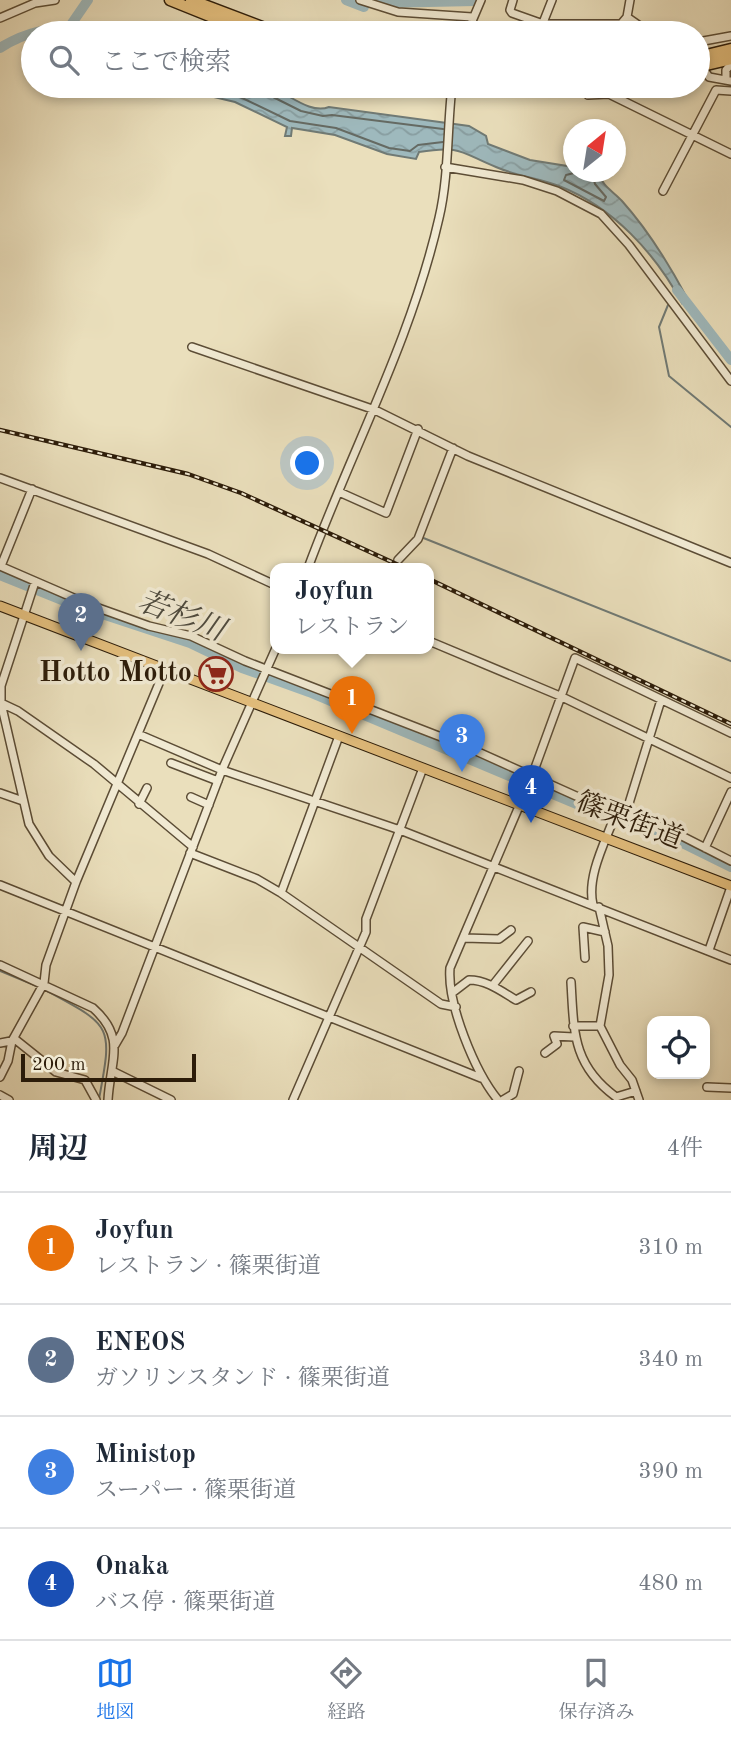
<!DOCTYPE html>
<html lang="ja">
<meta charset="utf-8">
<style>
body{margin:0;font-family:"Old Standard TT","Noto Serif JP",serif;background:#f2f2f3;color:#1f2937}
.controls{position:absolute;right:21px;bottom:21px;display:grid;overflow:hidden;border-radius:14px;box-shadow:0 4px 10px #0003}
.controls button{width:63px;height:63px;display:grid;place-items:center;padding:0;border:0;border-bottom:2px solid #e0e1e3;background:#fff;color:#1f2937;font:35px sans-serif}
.compass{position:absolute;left:563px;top:119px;width:63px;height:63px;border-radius:50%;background:#fff;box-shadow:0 4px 10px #0003;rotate:30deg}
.scale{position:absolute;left:21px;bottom:18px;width:175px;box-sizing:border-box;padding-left:7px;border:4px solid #2c1c09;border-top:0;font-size:19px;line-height:24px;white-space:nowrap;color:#2c1c09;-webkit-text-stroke:5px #f1ead3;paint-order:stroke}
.you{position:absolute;left:308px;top:464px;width:24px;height:24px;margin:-18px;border:5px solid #fff;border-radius:50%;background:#1a73e8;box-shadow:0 0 0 10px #1a73e833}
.badge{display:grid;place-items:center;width:46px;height:46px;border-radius:50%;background:#1a73e8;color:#fff;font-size:23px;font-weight:700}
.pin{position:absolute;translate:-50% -58px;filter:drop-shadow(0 2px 4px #0008)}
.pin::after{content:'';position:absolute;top:37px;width:24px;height:21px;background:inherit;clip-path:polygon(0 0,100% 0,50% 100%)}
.popup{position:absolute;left:270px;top:563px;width:164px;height:91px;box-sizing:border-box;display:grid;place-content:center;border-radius:14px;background:#fff;filter:drop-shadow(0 2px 5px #0005);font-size:23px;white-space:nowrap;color:#747a83}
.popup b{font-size:26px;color:#1f2937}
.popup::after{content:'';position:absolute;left:50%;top:100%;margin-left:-14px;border:14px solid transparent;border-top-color:#fff}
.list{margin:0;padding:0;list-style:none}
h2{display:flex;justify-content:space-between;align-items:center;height:91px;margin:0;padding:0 28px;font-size:30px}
h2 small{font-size:23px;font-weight:400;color:#747a83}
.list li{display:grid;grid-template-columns:46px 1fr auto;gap:21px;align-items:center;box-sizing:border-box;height:112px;padding:0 28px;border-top:2px solid #e0e1e3}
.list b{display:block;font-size:26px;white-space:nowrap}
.list p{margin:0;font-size:23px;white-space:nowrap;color:#747a83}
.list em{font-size:23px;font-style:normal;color:#747a83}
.icon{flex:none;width:38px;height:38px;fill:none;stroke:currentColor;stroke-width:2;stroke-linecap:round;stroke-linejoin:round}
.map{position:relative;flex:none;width:731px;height:1100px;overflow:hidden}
.search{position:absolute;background:#fff;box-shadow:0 4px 10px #0003;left:21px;right:21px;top:21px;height:77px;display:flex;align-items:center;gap:18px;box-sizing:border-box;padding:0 24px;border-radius:38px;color:#747a83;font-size:26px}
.sheet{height:539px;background:#fff}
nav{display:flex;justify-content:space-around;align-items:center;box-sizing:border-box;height:98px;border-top:2px solid #e0e1e3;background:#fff;font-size:19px;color:#747a83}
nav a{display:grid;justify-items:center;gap:4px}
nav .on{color:#1a73e8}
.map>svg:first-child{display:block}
</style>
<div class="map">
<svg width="731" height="1100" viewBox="0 0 731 1100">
<defs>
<pattern id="water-waves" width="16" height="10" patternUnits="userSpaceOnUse" patternTransform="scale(1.75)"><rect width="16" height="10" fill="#9eb9bd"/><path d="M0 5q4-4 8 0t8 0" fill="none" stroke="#889ea1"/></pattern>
</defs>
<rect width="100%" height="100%" fill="#eadfbc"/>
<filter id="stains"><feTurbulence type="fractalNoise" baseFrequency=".00286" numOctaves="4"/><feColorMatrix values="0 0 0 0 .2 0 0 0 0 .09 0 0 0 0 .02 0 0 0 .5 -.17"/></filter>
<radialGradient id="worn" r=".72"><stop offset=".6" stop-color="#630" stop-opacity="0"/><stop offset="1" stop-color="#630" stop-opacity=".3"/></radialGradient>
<path fill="url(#water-waves)" stroke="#707a75" stroke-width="2" d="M 194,86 C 216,86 246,80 267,86 C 286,91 309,115 329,107 L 469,126 L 486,136 L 488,144 L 530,160 L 573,167 L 574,172 L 599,172 C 601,186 613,191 622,201 C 648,230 669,264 687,298 L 682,303 C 655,253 613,207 559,186 C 539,178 516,176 496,167 C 461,153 462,145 419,152 L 416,159 L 387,154 L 335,135 L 292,128 L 291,136 L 285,136 L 287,127 L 235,102 L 205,95 L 202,89 Z"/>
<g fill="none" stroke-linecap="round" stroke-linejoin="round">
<path stroke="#656a63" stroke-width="2" d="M 208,86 L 211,90 L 238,96 L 290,121 L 336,128 L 389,148 L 410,151 L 418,145 L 443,142
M 265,86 L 269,95 L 301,111 L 323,116 L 332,115 L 443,129
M 578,172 L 566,175 L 564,180 L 604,201 L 606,197 L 595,184 L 592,172"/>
<path stroke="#707a75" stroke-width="2" d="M 668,305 L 659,327 L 669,376 L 731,427
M 421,537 L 731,661
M 0,971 L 39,987
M 47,991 C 112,1026 113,1025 99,1099"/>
<path stroke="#9eb9bd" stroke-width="10" d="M 346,0 L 364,7
M 381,3 L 475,1
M 68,29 L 88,0
M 0,48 C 22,34 54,23 79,33
M 677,290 L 731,360
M 0,575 L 72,604 L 190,643 L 242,668 L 309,692 L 581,806 L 654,829 L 731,867"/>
<g stroke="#5c4d36" stroke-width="10">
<path id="minor" d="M 360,0 L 398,12 L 472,17
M 513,0 L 510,10 L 512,13 L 543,24 L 621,24 L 627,17
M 630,0 L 627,17 L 650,33
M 0,18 L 35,3 L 55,0
M 467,33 L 481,0
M 539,33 L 552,0
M 698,42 L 731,36
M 698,49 L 701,66 L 709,77 L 731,81
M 726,80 L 726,70 L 731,64
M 588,95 L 609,94 L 731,154
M 445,167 L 523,180 L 557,191 L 601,214 L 629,245 L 731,381
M 663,191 L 716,90 L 731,91
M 192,347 L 375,410 L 468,456 L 731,563
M 0,478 L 208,554 L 275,585
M 339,492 L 386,513 L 418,429
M 398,560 L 418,539 L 453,448
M 0,566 L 90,605 L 149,626 L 191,636 L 245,661 L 467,747 L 585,800 L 668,829 L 731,861
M 1,566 L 32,489
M 308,568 C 351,451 411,341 439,218 C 449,176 447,129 452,86
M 35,582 L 1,686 L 1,703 L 29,824 L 49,856 L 76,882
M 429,641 L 560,696 L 731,778
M 1,703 L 18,711 L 94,764 L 193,847
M 138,734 L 222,770 L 400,830 L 731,960
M 171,763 L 218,781
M 0,793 L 23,801
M 191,797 L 209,805
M 139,804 L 147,788
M 626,813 L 661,700
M 705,848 L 731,792
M 190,853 L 257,879 L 281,893 L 441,1004 L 456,1007
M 0,885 L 481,1078
M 281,893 L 339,736
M 593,905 C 586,875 607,839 617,810
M 599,907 L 608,946 L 609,975 L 600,1026 L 620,1065 L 632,1080 L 639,1100
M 464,938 L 499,939 L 511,930
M 709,950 L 731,887
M 585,958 L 583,927 L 605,932
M 0,965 L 93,1008 C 127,1038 110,1061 108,1100
M 571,982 C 574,1031 572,1065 616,1097 L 636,1091
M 493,985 L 528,941
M 452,993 L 469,980 C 487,980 501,991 516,1000 L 531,992
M 573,1026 L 600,1026
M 0,1043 L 16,1040 L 56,1072 L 85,1080 L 96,1100
M 115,1045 L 122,1033 L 222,770 L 276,648
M 545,1053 L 557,1044 L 554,1036 L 574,1037
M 112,1071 L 171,1100
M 0,1077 L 8,1061 L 12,1041 L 44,983 L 46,965 L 76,882 L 165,669
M 707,1087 L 731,1088
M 0,1095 L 9,1100
M 293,1100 L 366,932 L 366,919 L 423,768
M 498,1100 C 475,1072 447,1004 450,968 L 532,776 L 575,658 L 731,733
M 503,1100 L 513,1094 L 519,1071"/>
</g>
<g stroke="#2c1c09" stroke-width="11">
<path id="major" d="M 0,606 L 731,886"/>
</g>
<g stroke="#2c1c09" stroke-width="13">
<path id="highway" d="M 170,0 L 252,33
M 191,0 L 278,33
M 698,57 L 731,49
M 698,67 L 731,59"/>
</g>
<use href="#minor" stroke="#f1ead3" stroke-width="7"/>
<use href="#major" stroke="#e5c07e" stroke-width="9"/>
<use href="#highway" stroke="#e5c07e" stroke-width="10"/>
<g stroke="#2c1c09" stroke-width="4.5">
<path id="rail" d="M 0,430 L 188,474 L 241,493 L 405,568
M 429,579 L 731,724"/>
</g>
<use href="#rail" stroke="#f1ead3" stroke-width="2" stroke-dasharray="5" stroke-linecap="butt"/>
</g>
<defs>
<g id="supermarket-ring" transform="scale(1.75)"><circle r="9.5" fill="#f1ead3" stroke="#8f2418" stroke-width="1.5"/><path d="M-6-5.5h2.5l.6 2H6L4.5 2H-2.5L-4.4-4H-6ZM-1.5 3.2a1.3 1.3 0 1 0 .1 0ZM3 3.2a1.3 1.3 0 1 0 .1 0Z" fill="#8f2418"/></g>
</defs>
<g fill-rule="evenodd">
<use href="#supermarket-ring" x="216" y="674"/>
</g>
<g text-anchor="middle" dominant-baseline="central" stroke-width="7" stroke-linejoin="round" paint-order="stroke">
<g font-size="28" font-weight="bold" fill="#2c1c09" stroke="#f1ead3" text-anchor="end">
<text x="192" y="674">Hotto Motto</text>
</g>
<g font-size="28" fill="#2c1c09" stroke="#f1ead3">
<text transform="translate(629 822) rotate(21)">篠栗街道</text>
</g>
<g font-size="30" font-style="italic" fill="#4e4b3f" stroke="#f1ead3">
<text transform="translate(181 617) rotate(21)">若杉川</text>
</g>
</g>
<rect width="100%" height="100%" filter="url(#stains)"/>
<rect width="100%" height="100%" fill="url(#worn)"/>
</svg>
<div class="controls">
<button><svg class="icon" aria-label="locate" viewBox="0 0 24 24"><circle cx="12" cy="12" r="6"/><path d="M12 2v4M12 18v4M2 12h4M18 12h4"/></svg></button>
</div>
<svg class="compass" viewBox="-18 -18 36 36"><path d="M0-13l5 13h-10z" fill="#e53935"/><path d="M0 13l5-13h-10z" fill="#747a83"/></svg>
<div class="scale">200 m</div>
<div class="you"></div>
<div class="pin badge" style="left:352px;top:734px;background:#e8710a">1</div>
<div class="popup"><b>Joyfun</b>レストラン</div>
<div class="pin badge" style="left:81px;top:651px;background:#5c6f8a">2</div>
<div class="pin badge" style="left:462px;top:772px;background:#3f7fe0">3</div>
<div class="pin badge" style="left:531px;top:823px;background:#1a4fb4">4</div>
<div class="search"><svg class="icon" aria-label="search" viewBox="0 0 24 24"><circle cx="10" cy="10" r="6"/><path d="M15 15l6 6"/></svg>ここで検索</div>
</div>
<section class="sheet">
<h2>周辺<small>4件</small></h2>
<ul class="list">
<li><span class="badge" style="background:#e8710a">1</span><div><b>Joyfun</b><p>レストラン · 篠栗街道</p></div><em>310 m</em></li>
<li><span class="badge" style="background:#5c6f8a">2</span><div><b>ENEOS</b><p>ガソリンスタンド · 篠栗街道</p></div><em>340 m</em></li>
<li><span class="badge" style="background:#3f7fe0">3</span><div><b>Ministop</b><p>スーパー · 篠栗街道</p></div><em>390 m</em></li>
<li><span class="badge" style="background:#1a4fb4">4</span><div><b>Onaka</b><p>バス停 · 篠栗街道</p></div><em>480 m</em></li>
</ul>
</section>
<nav>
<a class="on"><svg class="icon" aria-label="map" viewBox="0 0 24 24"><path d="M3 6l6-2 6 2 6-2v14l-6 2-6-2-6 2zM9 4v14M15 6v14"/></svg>地図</a>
<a><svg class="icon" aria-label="directions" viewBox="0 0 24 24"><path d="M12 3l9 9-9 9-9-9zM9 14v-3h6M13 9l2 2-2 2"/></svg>経路</a>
<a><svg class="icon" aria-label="saved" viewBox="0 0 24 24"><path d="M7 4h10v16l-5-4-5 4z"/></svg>保存済み</a>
</nav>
